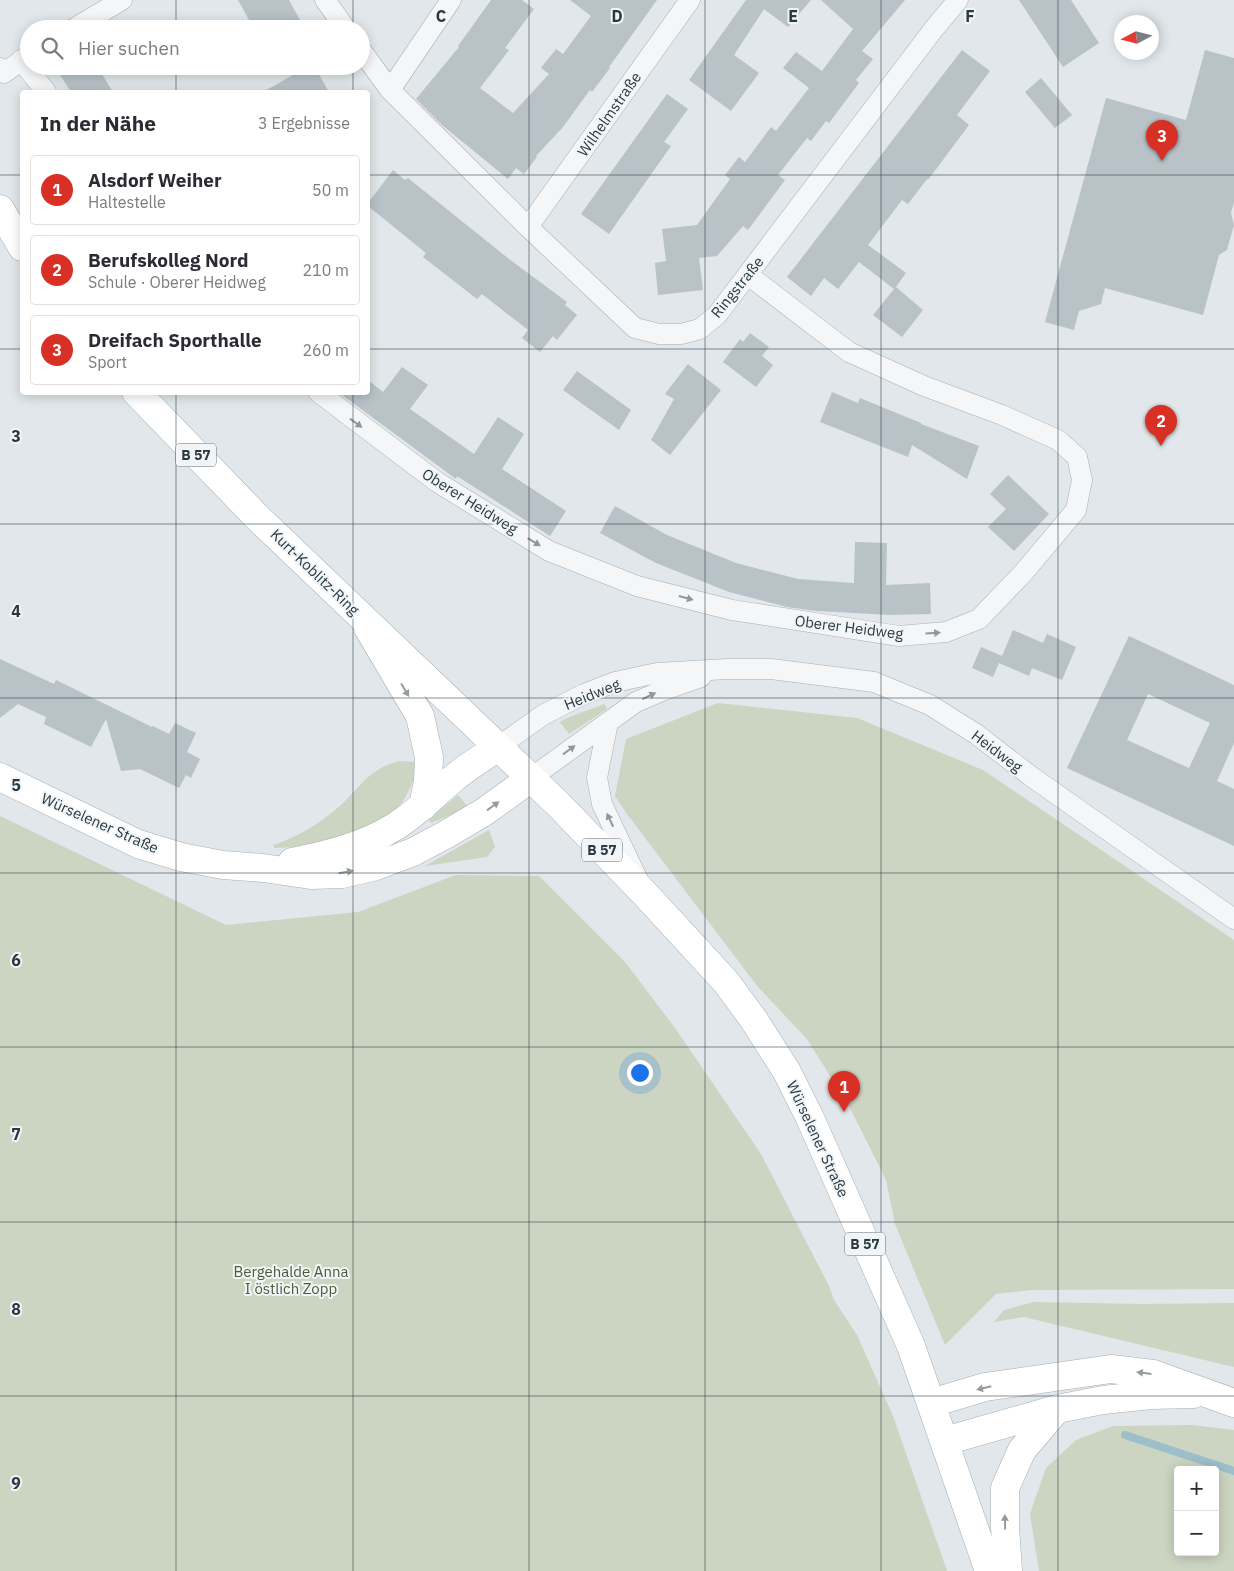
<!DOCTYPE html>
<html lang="de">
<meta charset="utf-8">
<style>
body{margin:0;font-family:"IBM Plex Sans",sans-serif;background:#f2f2f3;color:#2b2b33}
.controls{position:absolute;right:15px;bottom:15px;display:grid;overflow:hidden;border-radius:5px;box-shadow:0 2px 12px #0003}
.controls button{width:45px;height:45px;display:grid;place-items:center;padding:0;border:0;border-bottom:1px solid #e1e1e2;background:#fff;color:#2b2b33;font:25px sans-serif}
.compass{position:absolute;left:1114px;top:15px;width:45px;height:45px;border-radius:50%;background:#fff;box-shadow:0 2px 12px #0003;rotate:263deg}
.you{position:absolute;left:639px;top:1072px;width:18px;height:18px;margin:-12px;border:4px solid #fff;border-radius:50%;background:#1a73e8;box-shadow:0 0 0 8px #1a73e833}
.badge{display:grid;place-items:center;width:32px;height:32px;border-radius:50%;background:#d93025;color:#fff;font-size:16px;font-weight:700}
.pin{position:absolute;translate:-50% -41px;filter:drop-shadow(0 1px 2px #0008)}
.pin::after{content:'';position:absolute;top:26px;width:18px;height:15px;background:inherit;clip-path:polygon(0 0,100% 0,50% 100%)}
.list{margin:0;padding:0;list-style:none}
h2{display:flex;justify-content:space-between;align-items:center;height:65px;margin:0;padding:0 20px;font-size:21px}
h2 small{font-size:16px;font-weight:400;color:#7c7c81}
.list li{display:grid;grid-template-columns:32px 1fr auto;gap:15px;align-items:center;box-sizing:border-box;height:70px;margin:0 10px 10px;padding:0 10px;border:1px solid #e1e1e2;border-radius:5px}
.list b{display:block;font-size:19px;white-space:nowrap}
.list p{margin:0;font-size:16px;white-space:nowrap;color:#7c7c81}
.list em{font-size:16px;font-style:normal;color:#7c7c81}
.icon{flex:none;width:28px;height:28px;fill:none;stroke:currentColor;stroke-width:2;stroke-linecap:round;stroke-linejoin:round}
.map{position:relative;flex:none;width:1234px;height:1571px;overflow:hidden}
.search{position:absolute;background:#fff;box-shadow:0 2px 12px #0003;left:20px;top:20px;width:350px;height:55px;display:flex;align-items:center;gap:12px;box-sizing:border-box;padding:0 18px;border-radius:28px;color:#7c7c81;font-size:19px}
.panel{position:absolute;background:#fff;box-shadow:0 2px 12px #0003;left:20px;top:90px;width:350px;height:305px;border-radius:5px}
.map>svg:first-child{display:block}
</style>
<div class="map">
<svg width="1234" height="1571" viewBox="0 0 1234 1571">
<rect width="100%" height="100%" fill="#e1e7ea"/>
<path fill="#ccd4c2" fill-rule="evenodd" d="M 718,703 L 857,718 L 983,770 L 1234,940 L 1234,1289 L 1032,1290 L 996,1294 L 945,1345 L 895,1224 L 886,1180 L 850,1108 L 807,1039 L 758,987 L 627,814 L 615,796 L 626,739 Z
M 604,704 L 607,709 L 569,734 L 560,722 L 567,718 Z
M 399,761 L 417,762 L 414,780 L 405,798 L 395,812 L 363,834 L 295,847 L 274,848 L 274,845 C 299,836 321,823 341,805 C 363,784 368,770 399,761 Z
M 458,795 L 467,806 L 453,814 L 431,823 L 429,820 Z
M 0,816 L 226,925 L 358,912 L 456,875 L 539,876 L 625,962 L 675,1028 L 761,1154 L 830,1288 L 834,1300 L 857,1335 L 893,1416 L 947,1571 L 0,1571 Z
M 489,830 L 495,847 L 487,857 L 425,866 Z
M 1034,1302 L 1141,1304 L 1234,1303 L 1234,1367 L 1024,1317 L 994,1322 L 1004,1310 Z
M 1192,1425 L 1234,1430 L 1234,1571 L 1039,1571 L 1030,1514 L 1046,1468 L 1076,1440 L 1113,1426 ZM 1178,1470 L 1215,1470 L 1215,1552 L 1178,1552 Z"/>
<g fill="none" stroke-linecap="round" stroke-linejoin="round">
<path stroke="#9cbfca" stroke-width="8" d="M 1125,1435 L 1234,1471"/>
</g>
<path fill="#b8c2c7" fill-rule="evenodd" d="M 238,0 L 289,0 L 305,29 L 254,29 Z
M 491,0 L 522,0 L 534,9 L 505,48 L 509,50 L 480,88 L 513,113 L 549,74 L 541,68 L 556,49 L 563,54 L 591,16 L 570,0 L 657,0 L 609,67 L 610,68 L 592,92 L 590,90 L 563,127 L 536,156 L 537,157 L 524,174 L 516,168 L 508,179 L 442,125 L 416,99 L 459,47 L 458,46 Z
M 746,0 L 811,0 L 788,27 L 764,9 L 734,55 L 759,73 L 731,111 L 689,80 Z
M 821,0 L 905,0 L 862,51 L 873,59 L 856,80 L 859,83 L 829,123 L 826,121 L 811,141 L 807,138 L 778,175 L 785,180 L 748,230 L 743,226 L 717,256 L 699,258 L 703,290 L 658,295 L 655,263 L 666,261 L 662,229 L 697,225 L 730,179 L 725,175 L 739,157 L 745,162 L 771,127 L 776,131 L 809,88 L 783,68 L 796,52 L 822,71 L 853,29 Z
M 1019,0 L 1071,0 L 1099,43 L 1063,67 Z
M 962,50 L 990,71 L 957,115 L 969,125 L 928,180 L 927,179 L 908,204 L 902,200 L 868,245 L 906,273 L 896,287 L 923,310 L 902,337 L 873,315 L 894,289 L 859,262 L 838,289 L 824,278 L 811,296 L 787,277 Z
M 1205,50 L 1234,58 L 1234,202 L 1231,213 L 1234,225 L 1227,250 L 1219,255 L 1203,315 L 1105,288 L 1101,304 L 1079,311 L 1074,330 L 1045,322 L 1106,98 L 1186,120 Z
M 74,66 L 97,66 L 113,92 L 71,92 L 60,75 Z
M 288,66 L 314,66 L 329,92 L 263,92 L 293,75 Z
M 1041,78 L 1072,115 L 1055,128 L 1025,92 Z
M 667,94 L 688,109 L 664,142 L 671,146 L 609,234 L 581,214 Z
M 393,170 L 405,180 L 408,178 L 509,259 L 567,302 L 565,305 L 577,315 L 557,340 L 553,336 L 540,352 L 522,338 L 528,330 L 482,294 L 477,299 L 423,257 L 426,253 L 368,206 L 368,203 Z
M 750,333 L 769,347 L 762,356 L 773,365 L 756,387 L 723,362 L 740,339 L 743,342 Z
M 688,364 L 721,390 L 670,455 L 651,440 L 674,399 L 665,394 Z
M 402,367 L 428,385 L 410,409 L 474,454 L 498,417 L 524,434 L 502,469 L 566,511 L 550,536 L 457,476 L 456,479 L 338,392 L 368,392 L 368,380 L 383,392 Z
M 577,371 L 631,410 L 619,430 L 563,390 Z
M 832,392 L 858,403 L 860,398 L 921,423 L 921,424 L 979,446 L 967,479 L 912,445 L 908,457 L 820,422 Z
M 1008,475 L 1049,514 L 1014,551 L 988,527 L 1006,509 L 990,494 Z
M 615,506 L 667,535 L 736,563 L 798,579 L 854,583 L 855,542 L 887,543 L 886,585 L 930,583 L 931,614 L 890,615 L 817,611 L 787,607 L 729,592 L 656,563 L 600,533 Z
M 1013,630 L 1043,643 L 1047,634 L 1076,647 L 1062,680 L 1032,668 L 1029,676 L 999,663 L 993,677 L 972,668 L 981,647 L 1002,656 Z
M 1129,636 L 1234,685 L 1234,743 L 1217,781 L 1234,789 L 1234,846 L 1067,768 ZM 1148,694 L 1210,723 L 1189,768 L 1127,740 Z
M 0,659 L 54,684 L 56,680 L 152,727 L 153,726 L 169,734 L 175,723 L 196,733 L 187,752 L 200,759 L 191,778 L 186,775 L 179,788 L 140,769 L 121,771 L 106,719 L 91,747 L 44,724 L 46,717 L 18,704 L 0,718 Z"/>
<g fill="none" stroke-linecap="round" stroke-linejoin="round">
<g stroke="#a6afb4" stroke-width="21">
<path id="street" d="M 325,0 L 346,29
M 73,29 L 122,0
M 361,50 L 390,90 L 528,227 L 635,328 L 659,334 L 681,334 L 700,329 L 717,315 L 933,30 L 958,0
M 21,60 L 46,92
M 0,68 L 4,73 L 29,55
M 390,90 L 451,0
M 528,227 L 690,0
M 318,392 L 437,482 L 549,551 L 637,586 L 732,610 L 899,636 L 946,632 L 979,619 L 1024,572 L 1076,510 L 1082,480 L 1077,457 L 1058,440 L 1002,415 L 924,386 L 849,352 L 748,275
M 608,722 L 597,778 L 602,804 L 638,880
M 498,747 L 543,715 L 584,694 L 615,682 L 657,673 L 727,669 L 771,669 L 874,682 L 930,705 L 976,734 L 1032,777 L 1234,919
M 531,778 L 636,702 L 664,690 L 701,677"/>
</g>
<g stroke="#a6afb4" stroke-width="29">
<path id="secondary" d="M 368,628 L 420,716 L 429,757 L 428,781 L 423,806
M 0,777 L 138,844 L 181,857 L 223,865 L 263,868 L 311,875 L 342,874 L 376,866 L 413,852 L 445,835 L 484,812 L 531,778
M 292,862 C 328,855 364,846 396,826 C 417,813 435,794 454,778 C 468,766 484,757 498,747
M 932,1404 L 945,1399 L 985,1387 L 1111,1369 L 1153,1374 L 1234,1403
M 945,1441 L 1057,1409 L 1103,1400 L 1151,1395 L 1193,1394
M 1008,1571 L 1005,1527 L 1005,1488 L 1022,1450 L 1057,1409"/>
</g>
<g stroke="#a0afb5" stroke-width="29">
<path id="primary" d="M 0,209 L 22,247
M 136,392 L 257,517 L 558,804 L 646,895 L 726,982 L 754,1020 L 787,1072 L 810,1118 L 911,1346 L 989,1571"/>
</g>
<use href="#street" stroke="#f4f6f8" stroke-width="20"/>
<use href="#secondary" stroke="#fff" stroke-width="28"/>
<use href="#primary" stroke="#fff" stroke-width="28"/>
</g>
<defs><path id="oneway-solid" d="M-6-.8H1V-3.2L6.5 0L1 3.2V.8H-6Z" transform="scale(1.25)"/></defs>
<g fill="#8e989d">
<use href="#oneway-solid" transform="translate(356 423) rotate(36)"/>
<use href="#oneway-solid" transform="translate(534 542) rotate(31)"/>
<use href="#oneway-solid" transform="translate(686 598) rotate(15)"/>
<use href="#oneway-solid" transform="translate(933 633) rotate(-4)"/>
<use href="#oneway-solid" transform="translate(649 696) rotate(-25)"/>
<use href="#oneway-solid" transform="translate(569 750) rotate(-36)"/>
<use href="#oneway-solid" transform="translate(610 820) rotate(-115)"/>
</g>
<g fill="#949ca0">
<use href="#oneway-solid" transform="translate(405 690) rotate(59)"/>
<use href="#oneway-solid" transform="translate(493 806) rotate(-36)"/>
<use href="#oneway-solid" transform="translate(346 872) rotate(-10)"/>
<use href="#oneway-solid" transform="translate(1144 1373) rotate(-173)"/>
<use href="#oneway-solid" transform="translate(984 1388) rotate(167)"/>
<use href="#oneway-solid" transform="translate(1005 1522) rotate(-91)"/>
</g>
<path fill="none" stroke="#293942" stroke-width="1" stroke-opacity="0.55" d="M 176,0 L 176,29M 353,0 L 353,29M 529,0 L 529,1571M 705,0 L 705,1571M 881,0 L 881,1571M 1058,0 L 1058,1571M 176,66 L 176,92M 353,66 L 353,92M 0,175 L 22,175M 368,175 L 1234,175M 0,349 L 22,349M 368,349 L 1234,349M 176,392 L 176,1571M 353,392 L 353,1571M 0,524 L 1234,524M 0,698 L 1234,698M 0,873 L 1234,873M 0,1047 L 1234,1047M 0,1222 L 1234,1222M 0,1396 L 1234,1396"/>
<g text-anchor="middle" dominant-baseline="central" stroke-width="4" stroke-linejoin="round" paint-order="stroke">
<g fill="#f1f5f7" stroke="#657178" stroke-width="1">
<rect x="176" y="443.5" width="40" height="23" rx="4"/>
<rect x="582" y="838.5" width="40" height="23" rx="4"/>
<rect x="845" y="1232.5" width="40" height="23" rx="4"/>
</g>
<g font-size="14" font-weight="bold" fill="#293942">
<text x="196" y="455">B 57</text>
<text x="602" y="850">B 57</text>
<text x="865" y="1244">B 57</text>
</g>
<g font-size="15" fill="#293942" stroke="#f1f5f7">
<text transform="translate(609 114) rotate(-55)">Wilhelmstraße</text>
<text transform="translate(737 287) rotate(-51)">Ringstraße</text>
<text transform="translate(470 501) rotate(32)">Oberer Heidweg</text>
<text transform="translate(315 572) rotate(44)">Kurt-Koblitz-Ring</text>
<text transform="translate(849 627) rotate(7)">Oberer Heidweg</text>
<text transform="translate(592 694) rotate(-22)">Heidweg</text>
<text transform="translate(997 751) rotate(37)">Heidweg</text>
<text transform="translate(100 823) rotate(24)">Würselener Straße</text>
<text transform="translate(818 1139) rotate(65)">Würselener Straße</text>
</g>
<g font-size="15" fill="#495d37" stroke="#f1f5f7">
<text x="291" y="1271">Bergehalde Anna<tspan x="291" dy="17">I östlich Zopp</tspan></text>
</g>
</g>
<g font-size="16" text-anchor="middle" font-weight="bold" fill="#293942" stroke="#f1f5f7" stroke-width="4" stroke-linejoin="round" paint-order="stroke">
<text x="441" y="22">C</text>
<text x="617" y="22">D</text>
<text x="793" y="22">E</text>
<text x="970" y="22">F</text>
<text x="16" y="442">3</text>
<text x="16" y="617">4</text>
<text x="16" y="791">5</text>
<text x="16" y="966">6</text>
<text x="16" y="1140">7</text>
<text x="16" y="1315">8</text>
<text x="16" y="1489">9</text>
</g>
</svg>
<div class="controls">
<button>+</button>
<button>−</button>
</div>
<svg class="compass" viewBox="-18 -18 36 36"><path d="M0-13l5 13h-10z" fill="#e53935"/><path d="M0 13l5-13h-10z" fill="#7c7c81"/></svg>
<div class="you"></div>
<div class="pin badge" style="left:844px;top:1112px">1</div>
<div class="pin badge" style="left:1161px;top:446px">2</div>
<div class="pin badge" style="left:1162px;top:161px">3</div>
<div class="search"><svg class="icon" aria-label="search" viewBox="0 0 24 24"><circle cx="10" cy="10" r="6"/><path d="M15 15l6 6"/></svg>Hier suchen</div>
<section class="panel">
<h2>In der Nähe<small>3 Ergebnisse</small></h2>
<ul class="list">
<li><span class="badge">1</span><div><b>Alsdorf Weiher</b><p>Haltestelle</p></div><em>50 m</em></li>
<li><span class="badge">2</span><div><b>Berufskolleg Nord</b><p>Schule · Oberer Heidweg</p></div><em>210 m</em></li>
<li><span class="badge">3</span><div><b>Dreifach Sporthalle</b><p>Sport</p></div><em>260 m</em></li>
</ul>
</section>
</div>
